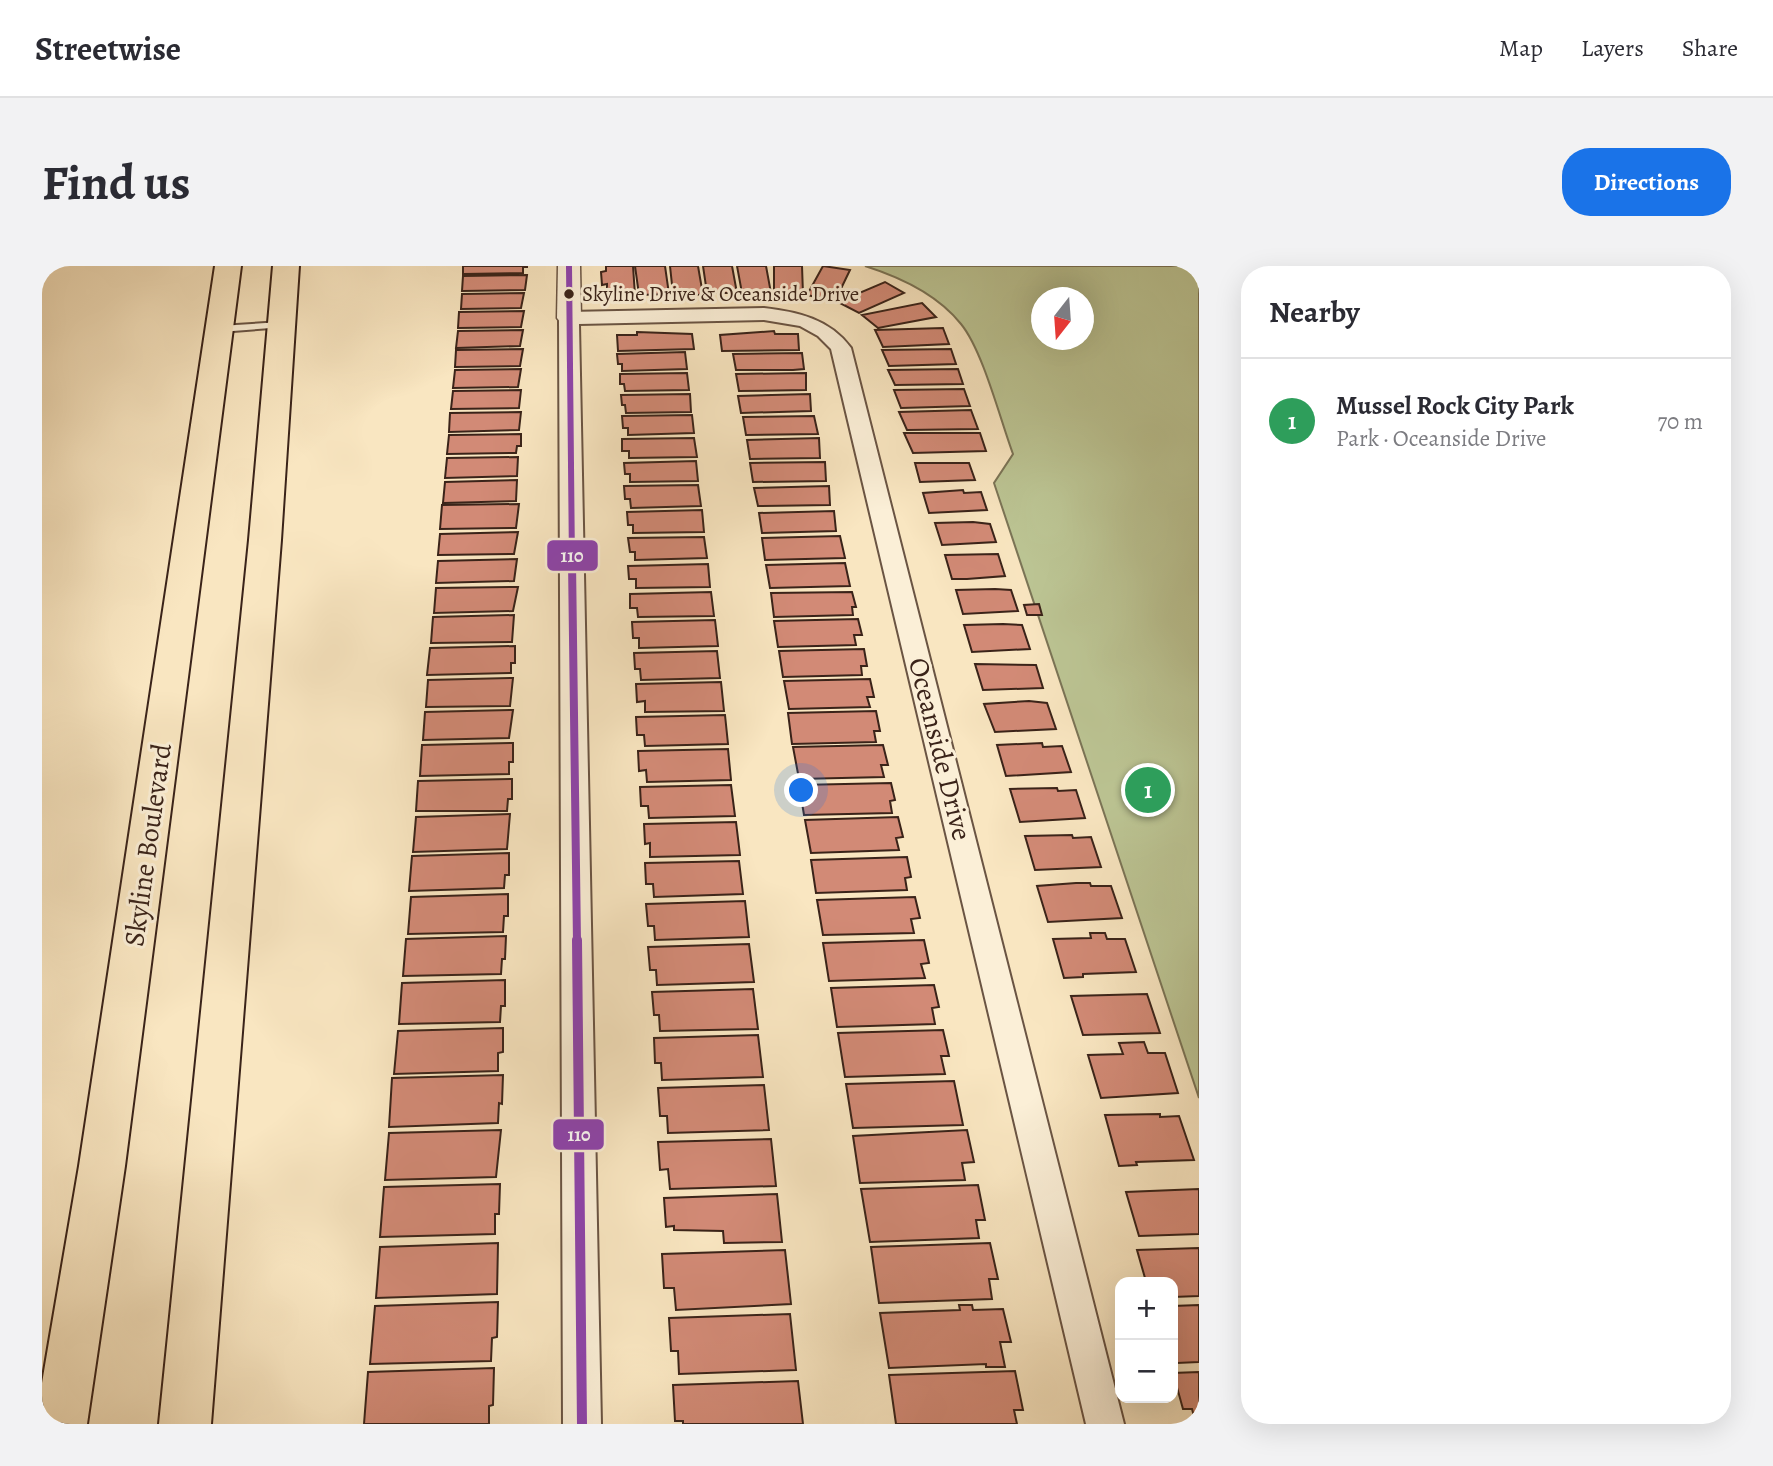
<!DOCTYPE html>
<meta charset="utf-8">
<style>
body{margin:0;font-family:Alegreya,serif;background:#f2f2f3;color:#2b2b33}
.controls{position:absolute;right:21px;bottom:21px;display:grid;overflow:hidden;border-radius:14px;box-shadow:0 7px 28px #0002}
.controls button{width:63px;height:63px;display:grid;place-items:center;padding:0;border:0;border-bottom:2px solid #e1e1e2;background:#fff;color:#2b2b33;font:35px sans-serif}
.compass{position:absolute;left:989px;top:21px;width:63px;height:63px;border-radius:50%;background:#fff;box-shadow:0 7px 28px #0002;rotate:197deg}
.you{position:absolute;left:760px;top:525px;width:24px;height:24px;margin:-18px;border:5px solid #fff;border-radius:50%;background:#1a73e8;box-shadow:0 0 0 10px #1a73e833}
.badge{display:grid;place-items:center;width:46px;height:46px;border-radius:50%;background:#1a73e8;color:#fff;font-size:23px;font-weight:700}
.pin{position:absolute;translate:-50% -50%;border:4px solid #fff;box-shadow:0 2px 7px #0006}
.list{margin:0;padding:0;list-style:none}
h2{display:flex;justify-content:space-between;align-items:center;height:91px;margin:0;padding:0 28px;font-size:30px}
h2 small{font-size:23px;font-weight:400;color:#7c7c81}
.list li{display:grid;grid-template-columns:46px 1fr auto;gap:21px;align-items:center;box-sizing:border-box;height:126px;padding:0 28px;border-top:2px solid #e1e1e2}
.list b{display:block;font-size:26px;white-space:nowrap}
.list p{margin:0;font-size:23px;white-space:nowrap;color:#7c7c81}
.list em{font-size:23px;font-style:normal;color:#7c7c81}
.map{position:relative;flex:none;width:1157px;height:1158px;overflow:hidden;border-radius:28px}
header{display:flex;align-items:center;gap:42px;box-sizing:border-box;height:98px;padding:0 35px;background:#fff;border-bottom:2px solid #e1e1e2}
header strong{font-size:33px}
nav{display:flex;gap:38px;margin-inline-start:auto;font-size:24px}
.intro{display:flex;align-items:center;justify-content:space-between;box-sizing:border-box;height:168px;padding:0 42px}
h1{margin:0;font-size:49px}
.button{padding:18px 32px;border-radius:28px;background:#1a73e8;color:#fff;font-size:24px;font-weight:700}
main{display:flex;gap:42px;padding:0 42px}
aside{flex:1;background:#fff;border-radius:28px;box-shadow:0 7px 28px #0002}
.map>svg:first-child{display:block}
</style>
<header>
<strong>Streetwise</strong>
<nav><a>Map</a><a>Layers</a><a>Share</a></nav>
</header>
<div class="intro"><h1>Find us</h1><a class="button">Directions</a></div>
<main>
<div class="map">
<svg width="1157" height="1158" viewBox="0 0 1157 1158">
<rect width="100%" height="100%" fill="#f9e6c1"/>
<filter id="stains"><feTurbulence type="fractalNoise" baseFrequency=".00286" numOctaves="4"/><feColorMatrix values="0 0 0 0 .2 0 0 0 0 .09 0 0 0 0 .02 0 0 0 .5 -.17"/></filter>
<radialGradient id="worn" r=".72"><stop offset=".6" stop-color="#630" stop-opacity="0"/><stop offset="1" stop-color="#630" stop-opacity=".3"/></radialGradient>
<path fill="#bcc594" stroke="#7b7456" stroke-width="2" fill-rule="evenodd" d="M 823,0 L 1157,0 L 1157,832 L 952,217 L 971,188 C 958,153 941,85 919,58 C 896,29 858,11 823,0 ZM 1000,32 L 1042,32 L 1042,74 L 1000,74 Z"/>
<path fill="#d28a76" stroke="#3a2319" stroke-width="2" d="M 421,0 L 485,0 L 485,1 L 481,1 L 481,7 L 421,8 Z
M 564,0 L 591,0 L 593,29 L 565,31 L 565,18 L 560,19 L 559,6 L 564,5 Z
M 593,0 L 623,0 L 627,28 L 597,29 Z
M 628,0 L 656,0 L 661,29 L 631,28 Z
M 661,0 L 690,0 L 695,27 L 665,27 Z
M 695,0 L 724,0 L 729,27 L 700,27 Z
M 732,0 L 760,0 L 761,28 L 732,25 Z
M 781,0 L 808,4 L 793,35 L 765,29 Z
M 485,9 L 483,24 L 420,25 L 421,10 Z
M 843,16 L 862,27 L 817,47 L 796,36 Z
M 482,27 L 479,42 L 419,43 L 420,28 Z
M 880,37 L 894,51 L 836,62 L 820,49 Z
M 482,45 L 479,61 L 416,62 L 417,46 Z
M 901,62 L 907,78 L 841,81 L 833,64 Z
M 481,64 L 478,80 L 414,82 L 416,65 Z
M 732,65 L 733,68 L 756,68 L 757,84 L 680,85 L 678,69 Z
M 595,66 L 650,68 L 652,83 L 576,85 L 575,69 L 595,69 Z
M 481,83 L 478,100 L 413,101 L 414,84 Z
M 909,83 L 914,98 L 847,100 L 840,84 Z
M 643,86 L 645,103 L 580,105 L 580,98 L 576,98 L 575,88 Z
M 760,87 L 762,103 L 751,104 L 694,104 L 691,88 Z
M 479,103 L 476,121 L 411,122 L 413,104 Z
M 916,103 L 921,118 L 853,119 L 846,104 Z
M 645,107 L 647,124 L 583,125 L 582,118 L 578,118 L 578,108 Z
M 764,107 L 764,124 L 697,125 L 694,108 Z
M 922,123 L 928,140 L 859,142 L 852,124 Z
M 479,124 L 477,142 L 409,143 L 411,125 Z
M 648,128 L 649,146 L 584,147 L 583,139 L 580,139 L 579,129 Z
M 768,128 L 769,145 L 699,147 L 696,130 Z
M 929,144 L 936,163 L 865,164 L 857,146 Z
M 479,146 L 477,164 L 407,166 L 408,147 Z
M 650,149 L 652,167 L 586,169 L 586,162 L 581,162 L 580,150 Z
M 772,150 L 776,168 L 704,169 L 701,151 Z
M 862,167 L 938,167 L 944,185 L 871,187 Z
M 479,168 L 479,180 L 475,180 L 474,187 L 405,188 L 407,169 Z
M 652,172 L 655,191 L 587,192 L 587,185 L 580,185 L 580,173 Z
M 777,172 L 778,192 L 708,193 L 705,174 Z
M 476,191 L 475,210 L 403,212 L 405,192 Z
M 654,195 L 656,215 L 588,216 L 588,208 L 583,208 L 582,197 Z
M 783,196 L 784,215 L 711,216 L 708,197 Z
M 873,197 L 927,197 L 933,214 L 878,216 Z
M 475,214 L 474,235 L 401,237 L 403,216 Z
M 656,219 L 659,240 L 589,242 L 588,233 L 583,233 L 582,220 Z
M 787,220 L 788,239 L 716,240 L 712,222 Z
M 921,224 L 922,227 L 939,226 L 945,244 L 887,247 L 881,227 Z
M 477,238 L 474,262 L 398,263 L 400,239 Z
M 660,244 L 662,266 L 591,267 L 591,259 L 586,259 L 585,246 Z
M 792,245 L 794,265 L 720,267 L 717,247 Z
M 931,256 L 948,258 L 954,276 L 900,279 L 893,257 Z
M 476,266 L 472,288 L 396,289 L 398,268 Z
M 798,270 L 803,292 L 723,294 L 720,272 Z
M 662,271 L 665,292 L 593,294 L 593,286 L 588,286 L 586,272 Z
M 956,288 L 963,310 L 925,313 L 910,313 L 903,289 Z
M 475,293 L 472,315 L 394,317 L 396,295 Z
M 803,297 L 808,320 L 728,322 L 724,299 Z
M 666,298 L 668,321 L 594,322 L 594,313 L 587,313 L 586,300 Z
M 476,321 L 471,345 L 392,347 L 394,322 Z
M 953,323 L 969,324 L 976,345 L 921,348 L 914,324 Z
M 669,326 L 672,350 L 596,351 L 595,342 L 588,342 L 588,328 Z
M 810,326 L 814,341 L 810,341 L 811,349 L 732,351 L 729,327 Z
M 997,338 L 1000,349 L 985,349 L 982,339 Z
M 472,349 L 470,376 L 389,377 L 391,351 Z
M 816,353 L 820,369 L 812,369 L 814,379 L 736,381 L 732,355 Z
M 673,354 L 676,380 L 597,382 L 597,372 L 591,372 L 590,356 Z
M 961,358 L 980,359 L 988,383 L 930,386 L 922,359 Z
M 473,380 L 473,397 L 469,397 L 469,407 L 385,409 L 388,382 Z
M 822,383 L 825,400 L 819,400 L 820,409 L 741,411 L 737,385 Z
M 675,385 L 678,412 L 599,414 L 598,403 L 593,403 L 592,387 Z
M 933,398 L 994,399 L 1001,422 L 941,424 Z
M 471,412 L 468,440 L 384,441 L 386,414 Z
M 828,413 L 832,431 L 825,431 L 828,441 L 747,443 L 742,415 Z
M 679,416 L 682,445 L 603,446 L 603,435 L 595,436 L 594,418 Z
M 987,435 L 1005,437 L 1014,463 L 953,466 L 942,438 Z
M 471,444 L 467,472 L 381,474 L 383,446 Z
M 834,445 L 838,465 L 832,465 L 834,476 L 750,478 L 746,447 Z
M 683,449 L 686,478 L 603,480 L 602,469 L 595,469 L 594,451 Z
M 471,477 L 471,496 L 467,496 L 467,508 L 378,510 L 380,479 Z
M 1000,477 L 1001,481 L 1020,480 L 1029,506 L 964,510 L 955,479 Z
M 841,479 L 846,499 L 839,499 L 842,511 L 757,513 L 751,481 Z
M 686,483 L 689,514 L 605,516 L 604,504 L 597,505 L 596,485 Z
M 470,513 L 470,533 L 466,533 L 465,545 L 374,545 L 376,515 Z
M 849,517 L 853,534 L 848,535 L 850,547 L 762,549 L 757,519 Z
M 689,519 L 693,550 L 607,552 L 606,540 L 599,540 L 598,521 Z
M 1015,522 L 1016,525 L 1034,524 L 1043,552 L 978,556 L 968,523 Z
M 468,548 L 465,583 L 371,586 L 374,551 Z
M 856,551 L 861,571 L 854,572 L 857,584 L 769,587 L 763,554 Z
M 694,556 L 698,589 L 608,591 L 608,577 L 603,578 L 602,558 Z
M 1030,569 L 1031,572 L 1049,571 L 1059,601 L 993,604 L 983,570 Z
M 467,587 L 467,609 L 463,609 L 462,622 L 367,625 L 370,590 Z
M 865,591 L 869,611 L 863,612 L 865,624 L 774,627 L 769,594 Z
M 697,595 L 701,628 L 612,631 L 611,618 L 604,618 L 603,597 Z
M 1034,617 L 1048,617 L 1049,620 L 1069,620 L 1080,652 L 1006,656 L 995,620 Z
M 466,628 L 466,650 L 462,650 L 461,666 L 366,668 L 369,631 Z
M 873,631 L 878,652 L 869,653 L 872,667 L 781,669 L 775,634 Z
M 703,635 L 707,671 L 613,674 L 612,660 L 606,660 L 604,638 Z
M 1048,667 L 1063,667 L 1065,673 L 1083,673 L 1094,706 L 1041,708 L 1041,711 L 1022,712 L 1011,673 L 1049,672 Z
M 464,670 L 463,693 L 460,693 L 459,708 L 361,710 L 364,673 Z
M 882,674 L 887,697 L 879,698 L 883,712 L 787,715 L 781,677 Z
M 707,678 L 712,716 L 615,719 L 614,704 L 608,704 L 606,681 Z
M 463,714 L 463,740 L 459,740 L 458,756 L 357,758 L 360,717 Z
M 892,719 L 897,741 L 890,742 L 893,758 L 795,761 L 789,722 Z
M 711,723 L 716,763 L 618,765 L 617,749 L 612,749 L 610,726 Z
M 1105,728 L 1118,767 L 1041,769 L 1029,730 Z
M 461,762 L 461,786 L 456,787 L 456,805 L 352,808 L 356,765 Z
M 901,764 L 907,790 L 899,790 L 903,808 L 803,811 L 796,767 Z
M 716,769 L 721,811 L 620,814 L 619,797 L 613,797 L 612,772 Z
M 1102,776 L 1106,787 L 1123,787 L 1136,827 L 1059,832 L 1046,789 L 1081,788 L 1077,777 Z
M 461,809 L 460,838 L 457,837 L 456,857 L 347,861 L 350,812 Z
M 912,815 L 921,859 L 811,862 L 804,818 Z
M 722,819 L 727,864 L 626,867 L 625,850 L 618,850 L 616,822 Z
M 1118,848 L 1118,851 L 1137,850 L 1152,894 L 1094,896 L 1095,899 L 1077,900 L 1063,849 Z
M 459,864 L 454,911 L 343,914 L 347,867 Z
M 925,864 L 932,896 L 920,897 L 923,914 L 818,917 L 811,870 Z
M 729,873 L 734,920 L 628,923 L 626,903 L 618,904 L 616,876 Z
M 458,918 L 457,948 L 453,948 L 453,968 L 338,971 L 342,921 Z
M 936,919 L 943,954 L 934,954 L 937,972 L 828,976 L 819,923 Z
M 1157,923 L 1157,968 L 1097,970 L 1084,926 Z
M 735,928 L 740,976 L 682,977 L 681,965 L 632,964 L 632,960 L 624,961 L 622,932 Z
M 456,977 L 455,1028 L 334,1032 L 338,981 Z
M 948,977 L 956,1013 L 947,1013 L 950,1033 L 837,1037 L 829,981 Z
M 1157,982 L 1157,1030 L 1131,1031 L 1131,1016 L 1112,1016 L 1111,1012 L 1103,1012 L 1095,984 Z
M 743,984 L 749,1038 L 634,1044 L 632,1022 L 622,1022 L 620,988 Z
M 456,1036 L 455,1071 L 450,1072 L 449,1095 L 328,1098 L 333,1040 Z
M 917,1039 L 930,1039 L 931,1044 L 961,1043 L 969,1076 L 958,1076 L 963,1101 L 944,1101 L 944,1098 L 847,1102 L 838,1047 L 918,1044 Z
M 1157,1039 L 1157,1096 L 1135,1097 L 1131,1081 L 1131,1040 Z
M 748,1048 L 754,1104 L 637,1108 L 636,1085 L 629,1085 L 627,1052 Z
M 452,1102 L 451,1139 L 447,1140 L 447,1158 L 322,1158 L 326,1106 Z
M 973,1105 L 981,1144 L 972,1144 L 975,1158 L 854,1158 L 847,1109 Z
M 1157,1106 L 1157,1158 L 1154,1158 L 1150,1143 L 1141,1143 L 1131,1107 Z
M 756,1115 L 761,1158 L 641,1158 L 641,1155 L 633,1155 L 631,1119 Z"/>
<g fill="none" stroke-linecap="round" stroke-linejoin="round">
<g stroke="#6a5443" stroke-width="4">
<path id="service" d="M 239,56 L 244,59 L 242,61 L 178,66 L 173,63 L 178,60 Z"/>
</g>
<g stroke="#6a5443" stroke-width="4">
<path id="minor" d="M 722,42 C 756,46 788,53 809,82 L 1082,1158 L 1044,1158 L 789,83 L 776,70 L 758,60 L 722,54 L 537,58 L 559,1158 L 521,1158 L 517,52 L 527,46 Z"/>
</g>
<g stroke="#6a5443" stroke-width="3">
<path id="tertiary" d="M 516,0 L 538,0 L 539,52 L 535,57 L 519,57 L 515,52 Z"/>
</g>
<g stroke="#3a2319" stroke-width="4">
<path id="primary" d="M 173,0 L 199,0 L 83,900 L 45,1158 L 0,1158 L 0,1117 L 37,900 Z
M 231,0 L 257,0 L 239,274 L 169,1158 L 117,1158 L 207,274 Z"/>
</g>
<use href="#service" fill="#fbefd7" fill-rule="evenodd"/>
<use href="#minor" fill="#fbefd7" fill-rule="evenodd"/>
<use href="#tertiary" fill="#fbefd7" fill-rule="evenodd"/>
<use href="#primary" fill="#f9e6c1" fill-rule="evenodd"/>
<g stroke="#fbefd7" stroke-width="10">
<path id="bus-1-far2" d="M 527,0 L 530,298"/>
</g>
<g stroke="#fbefd7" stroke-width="13">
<path id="bus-1-far1" d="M 530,296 L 535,676"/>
</g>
<g stroke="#fbefd7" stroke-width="16">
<path id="bus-1" d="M 535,674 L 540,1158"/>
</g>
<use href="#bus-1-far2" stroke="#8e44ad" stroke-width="6"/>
<use href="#bus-1-far1" stroke="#8e44ad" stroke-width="8"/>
<use href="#bus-1" stroke="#8e44ad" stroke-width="10"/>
</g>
<circle fill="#3a2319" stroke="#fbefd7" stroke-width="2.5" cx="527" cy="28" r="6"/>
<g text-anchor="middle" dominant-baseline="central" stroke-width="6" stroke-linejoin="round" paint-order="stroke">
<g font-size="21" fill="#3a2319" stroke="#fbefd7" text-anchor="start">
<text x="540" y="28">Skyline Drive &amp; Oceanside Drive</text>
</g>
<g font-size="28" fill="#3a2319" stroke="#fbefd7">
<text transform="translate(898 483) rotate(76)">Oceanside Drive</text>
<text transform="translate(106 579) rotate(-82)">Skyline Boulevard</text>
</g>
</g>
<g stroke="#fbefd7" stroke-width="2.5">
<rect x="504" y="273" width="53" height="33" rx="7" fill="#8e44ad"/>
<rect x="510" y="852" width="53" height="33" rx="7" fill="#8e44ad"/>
</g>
<g font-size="19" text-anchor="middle" font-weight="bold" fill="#fff">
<text x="530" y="296">110</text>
<text x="537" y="875">110</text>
</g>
<rect width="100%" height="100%" filter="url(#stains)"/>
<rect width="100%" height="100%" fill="url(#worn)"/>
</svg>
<div class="controls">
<button>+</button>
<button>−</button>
</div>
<svg class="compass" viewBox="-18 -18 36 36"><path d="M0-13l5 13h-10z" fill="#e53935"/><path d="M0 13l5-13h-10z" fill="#7c7c81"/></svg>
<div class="you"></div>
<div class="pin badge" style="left:1106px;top:524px;background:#2e9e5b">1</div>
</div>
<aside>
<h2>Nearby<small></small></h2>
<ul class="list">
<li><span class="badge" style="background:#2e9e5b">1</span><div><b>Mussel Rock City Park</b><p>Park · Oceanside Drive</p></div><em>70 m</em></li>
</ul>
</aside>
</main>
